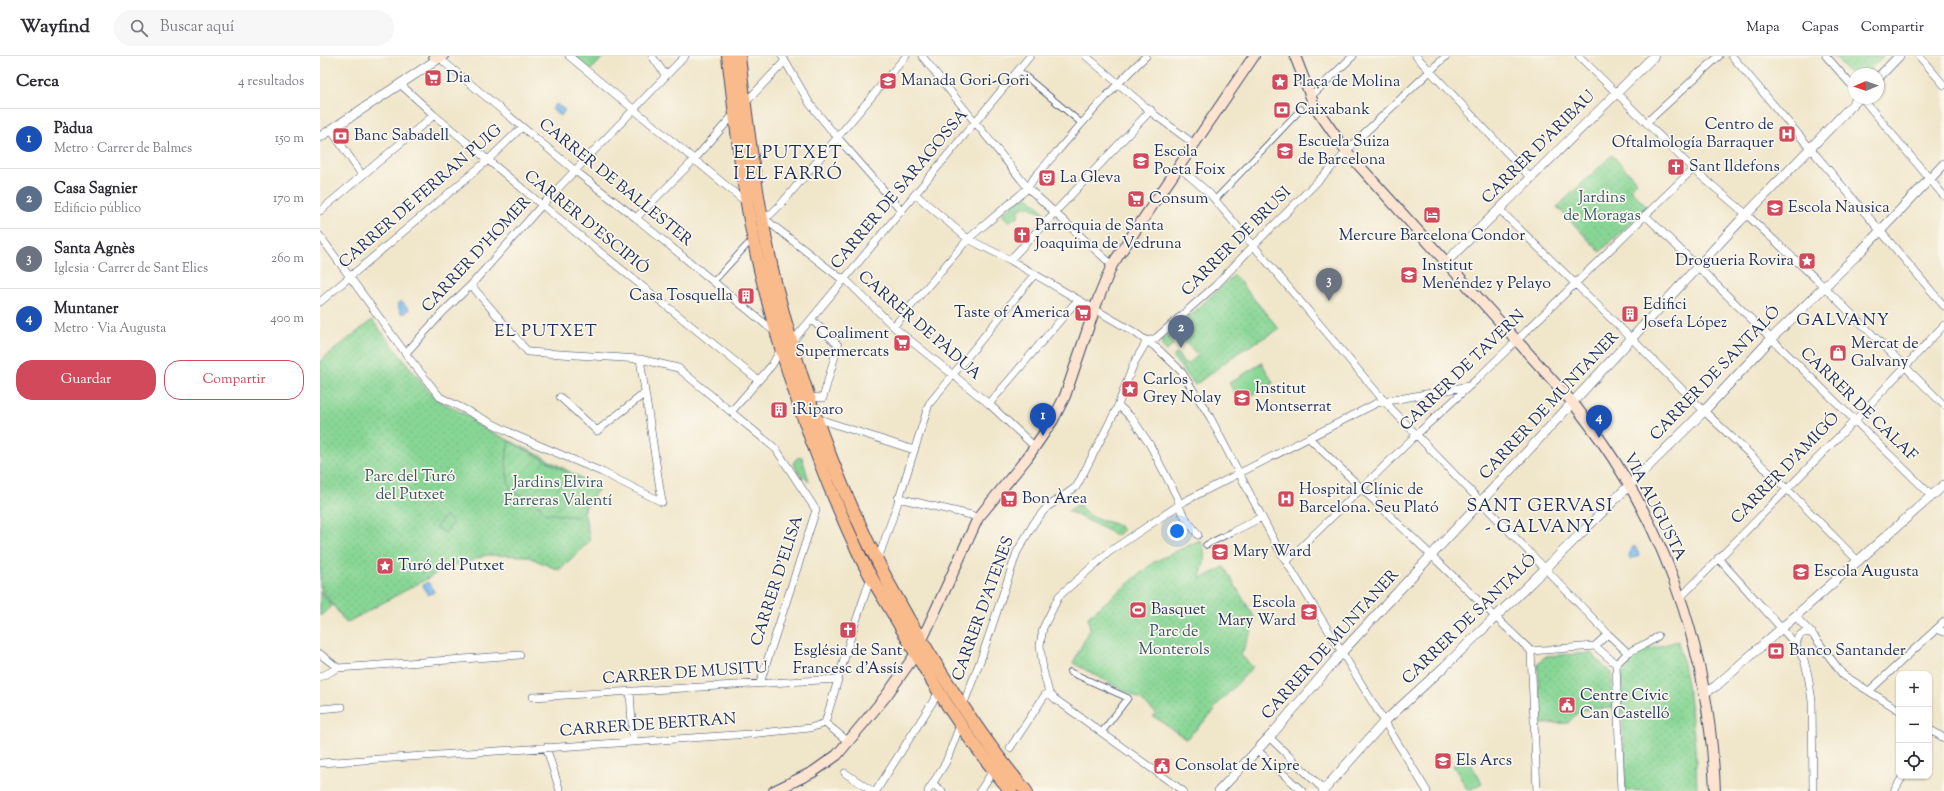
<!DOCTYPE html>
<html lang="es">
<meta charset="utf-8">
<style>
body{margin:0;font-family:"Sorts Mill Goudy",serif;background:#f7f7f7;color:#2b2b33}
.controls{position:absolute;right:12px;bottom:12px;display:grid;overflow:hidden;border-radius:8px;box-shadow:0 1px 3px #0004}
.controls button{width:36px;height:36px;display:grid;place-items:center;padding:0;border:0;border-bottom:1px solid #e1e1e2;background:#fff;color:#2b2b33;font:20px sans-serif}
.compass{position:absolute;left:1528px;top:12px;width:36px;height:36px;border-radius:50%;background:#fff;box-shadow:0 1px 3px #0004;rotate:268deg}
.you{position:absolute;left:857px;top:475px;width:14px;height:14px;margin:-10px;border:3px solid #fff;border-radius:50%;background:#1a73e8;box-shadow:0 0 0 6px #1a73e833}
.badge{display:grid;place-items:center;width:26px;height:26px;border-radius:50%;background:#d1495b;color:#fff;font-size:13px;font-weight:700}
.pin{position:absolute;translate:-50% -33px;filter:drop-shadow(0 1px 2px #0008)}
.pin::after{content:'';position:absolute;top:21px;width:14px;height:12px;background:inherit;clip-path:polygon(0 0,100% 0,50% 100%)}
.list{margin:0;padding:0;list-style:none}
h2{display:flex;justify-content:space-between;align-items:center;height:52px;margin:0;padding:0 16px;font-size:17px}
h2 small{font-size:13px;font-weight:400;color:#7c7c81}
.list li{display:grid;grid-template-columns:26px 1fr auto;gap:12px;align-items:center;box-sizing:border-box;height:60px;padding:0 16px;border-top:1px solid #e1e1e2}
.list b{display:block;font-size:15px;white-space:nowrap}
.list p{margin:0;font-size:13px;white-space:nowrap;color:#7c7c81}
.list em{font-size:13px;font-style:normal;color:#7c7c81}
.actions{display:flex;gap:8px;padding:12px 16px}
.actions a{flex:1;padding:9px 0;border:1px solid #d1495b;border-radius:16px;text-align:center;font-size:14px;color:#d1495b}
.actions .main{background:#d1495b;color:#fff}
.icon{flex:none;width:22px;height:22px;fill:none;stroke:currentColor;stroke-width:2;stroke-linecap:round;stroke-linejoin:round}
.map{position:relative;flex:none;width:1624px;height:735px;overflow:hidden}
header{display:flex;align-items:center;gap:24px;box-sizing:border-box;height:56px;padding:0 20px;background:#fff;border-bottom:1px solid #e1e1e2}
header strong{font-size:19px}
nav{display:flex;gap:22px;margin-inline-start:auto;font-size:14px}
.search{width:280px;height:36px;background:#f7f7f7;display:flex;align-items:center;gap:10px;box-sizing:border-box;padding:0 14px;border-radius:22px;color:#7c7c81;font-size:15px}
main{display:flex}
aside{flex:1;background:#fff}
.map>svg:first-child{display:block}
</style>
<header>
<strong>Wayfind</strong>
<div class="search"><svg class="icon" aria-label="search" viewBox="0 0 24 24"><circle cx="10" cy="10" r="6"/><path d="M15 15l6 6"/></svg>Buscar aquí</div>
<nav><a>Mapa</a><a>Capas</a><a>Compartir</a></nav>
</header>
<main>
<aside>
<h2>Cerca<small>4 resultados</small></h2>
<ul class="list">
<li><span class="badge" style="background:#1a4fb4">1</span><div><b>Pàdua</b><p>Metro · Carrer de Balmes</p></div><em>150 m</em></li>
<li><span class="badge" style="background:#5c6f8a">2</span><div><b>Casa Sagnier</b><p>Edificio público</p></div><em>170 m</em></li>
<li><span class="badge" style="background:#6b7280">3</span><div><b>Santa Agnès</b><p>Iglesia · Carrer de Sant Elies</p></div><em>260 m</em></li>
<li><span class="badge" style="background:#1a4fb4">4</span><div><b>Muntaner</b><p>Metro · Via Augusta</p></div><em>400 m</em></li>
</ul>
<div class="actions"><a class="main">Guardar</a><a>Compartir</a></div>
</aside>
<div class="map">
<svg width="1624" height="735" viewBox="0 0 1624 735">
<defs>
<pattern id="grass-dots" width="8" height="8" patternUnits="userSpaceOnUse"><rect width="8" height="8" fill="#88d695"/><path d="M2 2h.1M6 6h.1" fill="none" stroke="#75b883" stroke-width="1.8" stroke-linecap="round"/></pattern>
<pattern id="garden-furrows" width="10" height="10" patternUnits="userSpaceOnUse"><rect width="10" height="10" fill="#88d695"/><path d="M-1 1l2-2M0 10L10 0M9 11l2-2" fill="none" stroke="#75b883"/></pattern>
</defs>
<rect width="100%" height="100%" fill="#fbf7ec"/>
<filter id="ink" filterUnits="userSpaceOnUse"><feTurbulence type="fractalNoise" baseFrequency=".025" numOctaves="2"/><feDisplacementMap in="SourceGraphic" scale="8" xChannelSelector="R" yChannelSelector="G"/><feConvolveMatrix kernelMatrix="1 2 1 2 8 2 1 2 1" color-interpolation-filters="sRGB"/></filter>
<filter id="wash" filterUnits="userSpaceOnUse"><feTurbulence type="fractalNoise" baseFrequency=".012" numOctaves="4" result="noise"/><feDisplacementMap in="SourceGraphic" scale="16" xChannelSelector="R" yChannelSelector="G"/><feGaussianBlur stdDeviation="0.9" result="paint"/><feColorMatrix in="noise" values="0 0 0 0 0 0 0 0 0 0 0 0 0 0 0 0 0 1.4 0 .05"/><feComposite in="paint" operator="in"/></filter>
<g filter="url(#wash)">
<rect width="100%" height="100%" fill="#f0e6ca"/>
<path fill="url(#grass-dots)" stroke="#52827a" d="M 255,0 L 284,0 L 271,14 Z
M 1515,0 L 1563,0 L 1546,18 L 1534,18 L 1534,23 Z
M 1292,99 L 1317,126 L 1310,133 L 1327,151 L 1280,196 L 1237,151 Z
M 914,219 L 959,273 L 919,296 L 875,329 L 853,301 L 857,297 L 864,308 L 866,307 L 868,308 L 878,299 L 856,278 L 849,281 L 853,289 L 847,295 L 842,290 L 842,283 L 858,271 Z
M 52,264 L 115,343 L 149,360 L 155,368 L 221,400 L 278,431 L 264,454 L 270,485 L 239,514 L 206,500 L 166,499 L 151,505 L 130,510 L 26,567 L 0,531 L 0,305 Z
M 482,401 L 489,425 L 489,426 L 480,418 L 473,407 L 477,402 Z
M 880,484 C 889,499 883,508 880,523 L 904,511 L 936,564 L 921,599 L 933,611 L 893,653 L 895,655 L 866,683 L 833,660 L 837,658 L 820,643 L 753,607 L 770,573 L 768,561 L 834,506 Z
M 1358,585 C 1370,635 1376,683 1377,734 L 1306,735 L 1301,617 L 1323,595 Z
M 1271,597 L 1291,617 L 1294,652 L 1260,654 L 1248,667 L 1220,668 L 1218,607 L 1226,600 Z"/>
<path fill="url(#garden-furrows)" stroke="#52827a" d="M 706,139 L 724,156 L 723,158 L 709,151 L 703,150 L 702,153 L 699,153 L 698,161 L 695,161 L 689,166 L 682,158 Z
M 189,385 L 279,433 L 257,461 L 224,457 L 220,450 L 191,434 C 185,417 185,403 189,385 Z
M 759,448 C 774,471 793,461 803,474 L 795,480 L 787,474 L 748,455 Z"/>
<path fill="#88d695" stroke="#52827a" d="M 942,307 L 953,327 L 920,346 L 909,327 Z
M 125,460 L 133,466 L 125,477 L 116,471 Z
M 0,534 L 12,550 L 0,560 Z
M 818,548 L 824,555 L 818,560 L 813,553 Z
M 1147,701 L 1162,727 L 1148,735 L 1133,709 Z"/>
<path fill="#7cbbf0" stroke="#4c75a7" d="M 236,48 L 245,54 L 241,60 L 232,53 Z
M 81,245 L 89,253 L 86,257 L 81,257 L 77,248 Z
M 1314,490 L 1319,497 L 1318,500 L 1311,503 L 1309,502 L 1310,495 Z
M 107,526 L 111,529 L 114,536 L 108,539 L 103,529 Z"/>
</g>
<g filter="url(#ink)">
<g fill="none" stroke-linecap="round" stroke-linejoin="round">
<g stroke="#3b4a6e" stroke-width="7">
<path id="pedestrian" d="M 699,15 L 760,66
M 895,144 L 981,53
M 394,225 L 427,189
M 886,489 L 914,475
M 750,616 L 808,642 L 782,676"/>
</g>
<g stroke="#3b4a6e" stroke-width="8">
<path id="minor" d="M 249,0 L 427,147
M 332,0 L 346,20
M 462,0 L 490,48 L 511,74 L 582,155
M 602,0 L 708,132 L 792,209
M 766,0 L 835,59 L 874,88
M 1096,0 L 1210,121
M 1259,0 L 1373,113 L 1426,158 L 1497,224 L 1624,349
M 1412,0 L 1624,250
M 1506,0 L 1534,32
M 1599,0 L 1624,29
M 121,1 L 124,6 L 253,113 L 316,162 L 456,277
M 80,28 L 114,59 L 222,149 L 438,324
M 990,41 L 1033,0
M 1542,42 L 1624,140
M 425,47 L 465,5
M 1327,66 L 1399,0
M 11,74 L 42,119
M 859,111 L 890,138 L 1065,346 L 1288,578
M 595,138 L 648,183 L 690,204 L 814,276 L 838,293 L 861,315 L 890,361 L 958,492 L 1107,735
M 1179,153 L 1312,283 L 1384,355 L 1472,438 L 1538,505
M 0,155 L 114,59
M 1325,159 L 1612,440
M 441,160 L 519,221 L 524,222 L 575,272 L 669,348 L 715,391
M 441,160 L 450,159 L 462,147 L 586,0
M 316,162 L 374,104 L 415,57
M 0,180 L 89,302 L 120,341 L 197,380 L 282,416 L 342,446
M 690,204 L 831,54
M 151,229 L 208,296 L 320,303 L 358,312 L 456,393 L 496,454 L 440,627
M 0,246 L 168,104 L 202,71
M 574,270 L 648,183 L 708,132 L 714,122 C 750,81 786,38 826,0
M 472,286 L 710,0
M 86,297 L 123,256 L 151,229 L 222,149 L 365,0
M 320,303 L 342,446
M 240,341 L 277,375 L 325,337
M 488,341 L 503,342 L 518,289 L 491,263
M 669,348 L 754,248 L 760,246
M 798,349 L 812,362 L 830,389 L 857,441 L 861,455 L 878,479
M 411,356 L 452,309 L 461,293
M 496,362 L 594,394
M 989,382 L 1211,595
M 578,442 L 651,459 L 658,462
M 914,475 L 942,461
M 1398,502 L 1472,584 L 1484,604 L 1488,619 L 1492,645 L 1493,735
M 967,505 L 1096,379 L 1157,323 L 1373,113
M 557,506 L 577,449 L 609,348 L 714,219
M 1361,541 L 1540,359 L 1624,269
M 1475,560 L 1494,580 L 1523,619 L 1579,654
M 1617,573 L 1624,576
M 1275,590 L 1288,578 L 1308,597 L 1296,608
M 1275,590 L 1296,608
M 1477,591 C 1476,580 1481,575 1492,577
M 1211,595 L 1217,735
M 1211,595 L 1275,590
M 1308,597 C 1318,590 1329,588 1338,580
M 0,598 L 18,612
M 1296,608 L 1301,735
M 0,621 L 18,612 L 200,599
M 310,635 L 313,685
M 1549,635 L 1624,566
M 213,641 L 518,623
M 642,652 L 662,600 L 697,496 L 714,467 L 726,452 L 756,431 L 759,426 L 797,352 L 814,307 L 827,285 L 836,282 L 896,229 L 933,190 L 1021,102 L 1034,87 L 1126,0
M 0,653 L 22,651
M 505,667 L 532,577 L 551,521
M 505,667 L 529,686
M 1609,673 L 1624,682
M 949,681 L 1003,733
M 226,691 L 240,735
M 690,692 L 725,639 L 729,637
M 937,694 L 982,735
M 0,707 L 430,678 L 490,672 L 505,667
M 525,717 L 552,735
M 613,728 L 622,735
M 556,735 L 619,636
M 608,735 L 626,706 L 640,669
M 660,735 L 673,715
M 863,735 L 735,643 L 729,637 L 723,614 L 720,589 L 723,572 L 739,540 L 789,496 L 865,445 L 1057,347 L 1149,330
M 1574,735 L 1583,720"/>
</g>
<g stroke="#3b4a6e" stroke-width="10">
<path id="tertiary" d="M 1558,22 L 1579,0
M 0,81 L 121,1
M 1126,206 L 1334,0
M 1386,636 L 1396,630 L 1624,429
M 899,735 L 953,677 L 1023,595 L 1419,166 L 1539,42
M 1003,735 L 1064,666 L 1125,610 L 1226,512 L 1384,355 L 1451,283 L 1541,195 L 1624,108"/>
</g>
<g stroke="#3b4a6e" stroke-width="12">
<path id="secondary" d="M 114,0 L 119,2 L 123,0
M 975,0 L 994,49 L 1026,95 L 1253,347 C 1263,360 1273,373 1282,386 C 1354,490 1390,610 1395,735
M 601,586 L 658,462 L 707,402 L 733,364 L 745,340 L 777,246 L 792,209 L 934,0
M 454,735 L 493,716 L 517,699 L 566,640 L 595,599"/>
</g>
<g stroke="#3b4a6e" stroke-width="14">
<path id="primary" d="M 408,0 C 417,74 424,149 442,222 C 466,319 498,412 541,502 C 552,525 567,546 579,568 C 612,627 647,684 691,735
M 419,0 C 428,77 438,155 456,230 C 489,361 539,486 611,600 C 640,648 670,693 706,735"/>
</g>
<use href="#pedestrian" stroke="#fff" stroke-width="5.5"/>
<use href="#minor" stroke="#fff" stroke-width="7"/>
<use href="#tertiary" stroke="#fff" stroke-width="9"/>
<use href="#secondary" stroke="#fde4d1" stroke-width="10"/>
<use href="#primary" stroke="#fabb8c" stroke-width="12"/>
</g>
</g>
<defs>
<g id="supermarket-square" transform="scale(0.9)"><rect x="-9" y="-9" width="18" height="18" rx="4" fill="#d1495b" stroke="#fbf7ec"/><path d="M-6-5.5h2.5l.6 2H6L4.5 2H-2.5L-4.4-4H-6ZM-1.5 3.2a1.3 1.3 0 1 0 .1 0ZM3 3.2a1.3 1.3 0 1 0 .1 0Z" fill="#fff"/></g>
<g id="school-square" transform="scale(0.9)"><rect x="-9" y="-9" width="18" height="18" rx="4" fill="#d1495b" stroke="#fbf7ec"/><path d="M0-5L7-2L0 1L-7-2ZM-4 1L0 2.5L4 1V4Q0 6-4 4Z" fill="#fff"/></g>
<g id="sight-square" transform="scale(0.9)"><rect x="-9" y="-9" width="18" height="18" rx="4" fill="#d1495b" stroke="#fbf7ec"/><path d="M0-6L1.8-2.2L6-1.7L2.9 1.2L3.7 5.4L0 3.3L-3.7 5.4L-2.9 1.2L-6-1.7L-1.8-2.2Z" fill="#fff"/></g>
<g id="bank-square" transform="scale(0.9)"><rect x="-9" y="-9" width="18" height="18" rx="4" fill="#d1495b" stroke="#fbf7ec"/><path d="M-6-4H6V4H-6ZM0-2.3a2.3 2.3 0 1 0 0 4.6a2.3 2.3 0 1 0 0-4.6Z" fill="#fff"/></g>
<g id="hospital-square" transform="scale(0.9)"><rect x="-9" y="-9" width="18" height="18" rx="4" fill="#d1495b" stroke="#fbf7ec"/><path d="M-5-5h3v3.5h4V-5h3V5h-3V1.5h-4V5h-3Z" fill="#fff"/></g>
<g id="church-square" transform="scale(0.9)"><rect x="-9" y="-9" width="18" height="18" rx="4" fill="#d1495b" stroke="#fbf7ec"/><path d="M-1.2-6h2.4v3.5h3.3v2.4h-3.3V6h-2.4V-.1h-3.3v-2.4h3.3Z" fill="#fff"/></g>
<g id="theatre-square" transform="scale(0.9)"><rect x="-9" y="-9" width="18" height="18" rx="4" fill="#d1495b" stroke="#fbf7ec"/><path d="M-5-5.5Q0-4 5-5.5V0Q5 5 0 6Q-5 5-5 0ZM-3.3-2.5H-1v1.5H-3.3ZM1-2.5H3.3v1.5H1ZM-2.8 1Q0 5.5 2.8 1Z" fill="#fff"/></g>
<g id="hotel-square" transform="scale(0.9)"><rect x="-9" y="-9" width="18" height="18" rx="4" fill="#d1495b" stroke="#fbf7ec"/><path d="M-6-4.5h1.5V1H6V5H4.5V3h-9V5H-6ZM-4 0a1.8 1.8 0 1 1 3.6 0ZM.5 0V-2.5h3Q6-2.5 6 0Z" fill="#fff"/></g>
<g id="building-square" transform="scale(0.9)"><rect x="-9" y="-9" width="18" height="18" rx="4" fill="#d1495b" stroke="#fbf7ec"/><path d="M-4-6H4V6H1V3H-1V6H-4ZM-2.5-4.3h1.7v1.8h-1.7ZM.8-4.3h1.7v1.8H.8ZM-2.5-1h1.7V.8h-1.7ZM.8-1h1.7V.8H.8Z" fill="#fff"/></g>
<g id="shop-square" transform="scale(0.9)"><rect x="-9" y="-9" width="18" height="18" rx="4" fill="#d1495b" stroke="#fbf7ec"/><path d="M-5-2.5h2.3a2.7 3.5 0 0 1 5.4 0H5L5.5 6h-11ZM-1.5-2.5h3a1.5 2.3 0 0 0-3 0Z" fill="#fff"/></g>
<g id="stadium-square" transform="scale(0.9)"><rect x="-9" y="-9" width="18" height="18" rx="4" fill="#d1495b" stroke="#fbf7ec"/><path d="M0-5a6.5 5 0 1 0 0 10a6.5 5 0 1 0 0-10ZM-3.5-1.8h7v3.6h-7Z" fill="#fff"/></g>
<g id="civic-square" transform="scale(0.9)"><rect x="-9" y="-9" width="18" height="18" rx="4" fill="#d1495b" stroke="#fbf7ec"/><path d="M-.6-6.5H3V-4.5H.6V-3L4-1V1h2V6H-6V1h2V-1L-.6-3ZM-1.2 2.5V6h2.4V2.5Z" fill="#fff"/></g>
</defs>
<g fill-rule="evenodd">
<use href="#supermarket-square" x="113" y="22"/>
<use href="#school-square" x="568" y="25"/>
<use href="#sight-square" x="960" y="26"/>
<use href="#bank-square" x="962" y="54"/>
<use href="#hospital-square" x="1467" y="78"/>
<use href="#bank-square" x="21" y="80"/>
<use href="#school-square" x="965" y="95"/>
<use href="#school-square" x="821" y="105"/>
<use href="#church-square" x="1356" y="111"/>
<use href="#theatre-square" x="727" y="122"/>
<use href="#supermarket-square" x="816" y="143"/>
<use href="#school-square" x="1455" y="152"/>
<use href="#hotel-square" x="1112" y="159"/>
<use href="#church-square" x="702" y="179"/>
<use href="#sight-square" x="1487" y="205"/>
<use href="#school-square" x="1089" y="219"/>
<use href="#building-square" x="426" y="240"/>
<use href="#supermarket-square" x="763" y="257"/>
<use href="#building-square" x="1310" y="258"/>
<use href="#supermarket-square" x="582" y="287"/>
<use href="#shop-square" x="1518" y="297"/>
<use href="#sight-square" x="810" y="333"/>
<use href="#school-square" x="922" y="342"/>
<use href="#building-square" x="459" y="354"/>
<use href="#supermarket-square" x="689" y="443"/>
<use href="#hospital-square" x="966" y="443"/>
<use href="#school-square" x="900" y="496"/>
<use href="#sight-square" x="65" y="510"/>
<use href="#school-square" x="1481" y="516"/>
<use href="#stadium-square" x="818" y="554"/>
<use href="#school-square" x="989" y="556"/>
<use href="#church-square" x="528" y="574"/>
<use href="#bank-square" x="1456" y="595"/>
<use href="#civic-square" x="1247" y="649"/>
<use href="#school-square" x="1123" y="705"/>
<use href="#civic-square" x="842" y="710"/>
</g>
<g text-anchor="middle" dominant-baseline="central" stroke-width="3.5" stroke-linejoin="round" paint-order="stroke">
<g font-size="16" fill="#1b2f5e" stroke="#fbf7ec" text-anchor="start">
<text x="126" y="22">Dia</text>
<text x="581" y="25">Manada Gori-Gori</text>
<text x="973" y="26">Plaça de Molina</text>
<text x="975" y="54">Caixabank</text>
<text x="1454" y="69" text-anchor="end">Centro de<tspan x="1454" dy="18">Oftalmología Barraquer</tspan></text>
<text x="34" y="80">Banc Sabadell</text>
<text x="978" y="86">Escuela Suiza<tspan x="978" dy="18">de Barcelona</tspan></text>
<text x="834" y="96">Escola<tspan x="834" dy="18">Poeta Foix</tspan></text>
<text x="1369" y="111">Sant Ildefons</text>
<text x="740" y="122">La Gleva</text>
<text x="829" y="143">Consum</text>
<text x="1468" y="152">Escola Nausica</text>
<text x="715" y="170">Parroquia de Santa<tspan x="715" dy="18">Joaquima de Vedruna</tspan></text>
<text x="1112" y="180" text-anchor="middle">Mercure Barcelona Condor</text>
<text x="1474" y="205" text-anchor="end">Drogueria Rovira</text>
<text x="1102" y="210">Institut<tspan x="1102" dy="18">Menéndez y Pelayo</tspan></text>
<text x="413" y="240" text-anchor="end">Casa Tosquella</text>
<text x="1323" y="249">Edifici<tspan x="1323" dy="18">Josefa López</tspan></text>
<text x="750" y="257" text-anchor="end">Taste of America</text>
<text x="569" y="278" text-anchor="end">Coaliment<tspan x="569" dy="18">Supermercats</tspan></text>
<text x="1531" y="288">Mercat de<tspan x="1531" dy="18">Galvany</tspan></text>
<text x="823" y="324">Carlos<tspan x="823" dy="18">Grey Nolay</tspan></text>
<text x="935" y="333">Institut<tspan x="935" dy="18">Montserrat</tspan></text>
<text x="472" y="354">iRiparo</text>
<text x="979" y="434">Hospital Clínic de<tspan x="979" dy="18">Barcelona. Seu Plató</tspan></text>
<text x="702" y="443">Bon Àrea</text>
<text x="913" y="496">Mary Ward</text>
<text x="78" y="510">Turó del Putxet</text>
<text x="1494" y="516">Escola Augusta</text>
<text x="976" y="547" text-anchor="end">Escola<tspan x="976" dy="18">Mary Ward</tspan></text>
<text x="831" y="554">Basquet</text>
<text x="528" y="595" text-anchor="middle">Església de Sant<tspan x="528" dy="18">Francesc d'Assís</tspan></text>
<text x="1469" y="595">Banco Santander</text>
<text x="1260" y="640">Centre Cívic<tspan x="1260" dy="18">Can Castelló</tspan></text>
<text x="1136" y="705">Els Arcs</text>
<text x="855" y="710">Consolat de Xipre</text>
</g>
<g font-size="16" fill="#1b2f5e" stroke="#fbf7ec">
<text transform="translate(1219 92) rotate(-45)">CARRER D'ARIBAU</text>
<text transform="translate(295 127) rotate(39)">CARRER DE BALLESTER</text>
<text transform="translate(580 134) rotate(-50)">CARRER DE SARAGOSSA</text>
<text transform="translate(101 141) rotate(-41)">CARRER DE FERRAN PUIG</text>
<text transform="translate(266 167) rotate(39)">CARRER D'ESCIPIÓ</text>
<text transform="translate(917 186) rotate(-45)">CARRER DE BRUSI</text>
<text transform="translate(157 199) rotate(-47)">CARRER D'HOMER</text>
<text transform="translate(599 270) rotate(41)">CARRER DE PÀDUA</text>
<text transform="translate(1143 315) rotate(-44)">CARRER DE TAVERN</text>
<text transform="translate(1396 318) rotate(-46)">CARRER DE SANTALÓ</text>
<text transform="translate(1538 349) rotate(44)">CARRER DE CALAF</text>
<text transform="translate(1230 350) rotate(-47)">CARRER DE MUNTANER</text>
<text transform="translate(1466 413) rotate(-46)">CARRER D'AMIGÓ</text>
<text transform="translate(1334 451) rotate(63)">VIA AUGUSTA</text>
<text transform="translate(458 525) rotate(-72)">CARRER D'ELISA</text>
<text transform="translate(664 553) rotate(-70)">CARRER D'ATENES</text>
<text transform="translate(1150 564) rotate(-44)">CARRER DE SANTALÓ</text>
<text transform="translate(1011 589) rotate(-48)">CARRER DE MUNTANER</text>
<text transform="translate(365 618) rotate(-4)">CARRER DE MUSITU</text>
<text transform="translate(328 670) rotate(-4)">CARRER DE BERTRAN</text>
</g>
<g font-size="16" fill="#36596c" stroke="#fbf7ec">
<text x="1282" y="142">Jardins<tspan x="1282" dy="18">de Moragas</tspan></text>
<text x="90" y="421">Parc del Turó<tspan x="90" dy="18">del Putxet</tspan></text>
<text x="238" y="427">Jardins Elvira<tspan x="238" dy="18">Farreras Valentí</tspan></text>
<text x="854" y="576">Parc de<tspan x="854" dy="18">Monterols</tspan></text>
</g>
<g font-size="17" letter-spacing="1" fill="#1b2f5e" stroke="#fbf7ec">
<text x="1523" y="265">GALVANY</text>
<text x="226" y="276">EL PUTXET</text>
</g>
<g font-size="18" letter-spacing="1" fill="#1b2f5e" stroke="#fbf7ec">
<text x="468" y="98">EL PUTXET<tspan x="468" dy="21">I EL FARRÓ</tspan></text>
<text x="1220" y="451">SANT GERVASI<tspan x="1220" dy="21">- GALVANY</tspan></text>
</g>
</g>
</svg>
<div class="controls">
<button>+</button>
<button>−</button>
<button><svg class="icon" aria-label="locate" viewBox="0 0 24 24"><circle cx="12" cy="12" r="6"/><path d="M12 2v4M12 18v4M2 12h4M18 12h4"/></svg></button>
</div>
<svg class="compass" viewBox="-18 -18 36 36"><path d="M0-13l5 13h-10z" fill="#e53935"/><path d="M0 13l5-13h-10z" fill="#7c7c81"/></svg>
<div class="you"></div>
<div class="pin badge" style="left:723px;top:380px;background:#1a4fb4">1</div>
<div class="pin badge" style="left:861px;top:292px;background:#5c6f8a">2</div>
<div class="pin badge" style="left:1009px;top:245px;background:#6b7280">3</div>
<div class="pin badge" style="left:1279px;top:382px;background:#1a4fb4">4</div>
</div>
</main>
